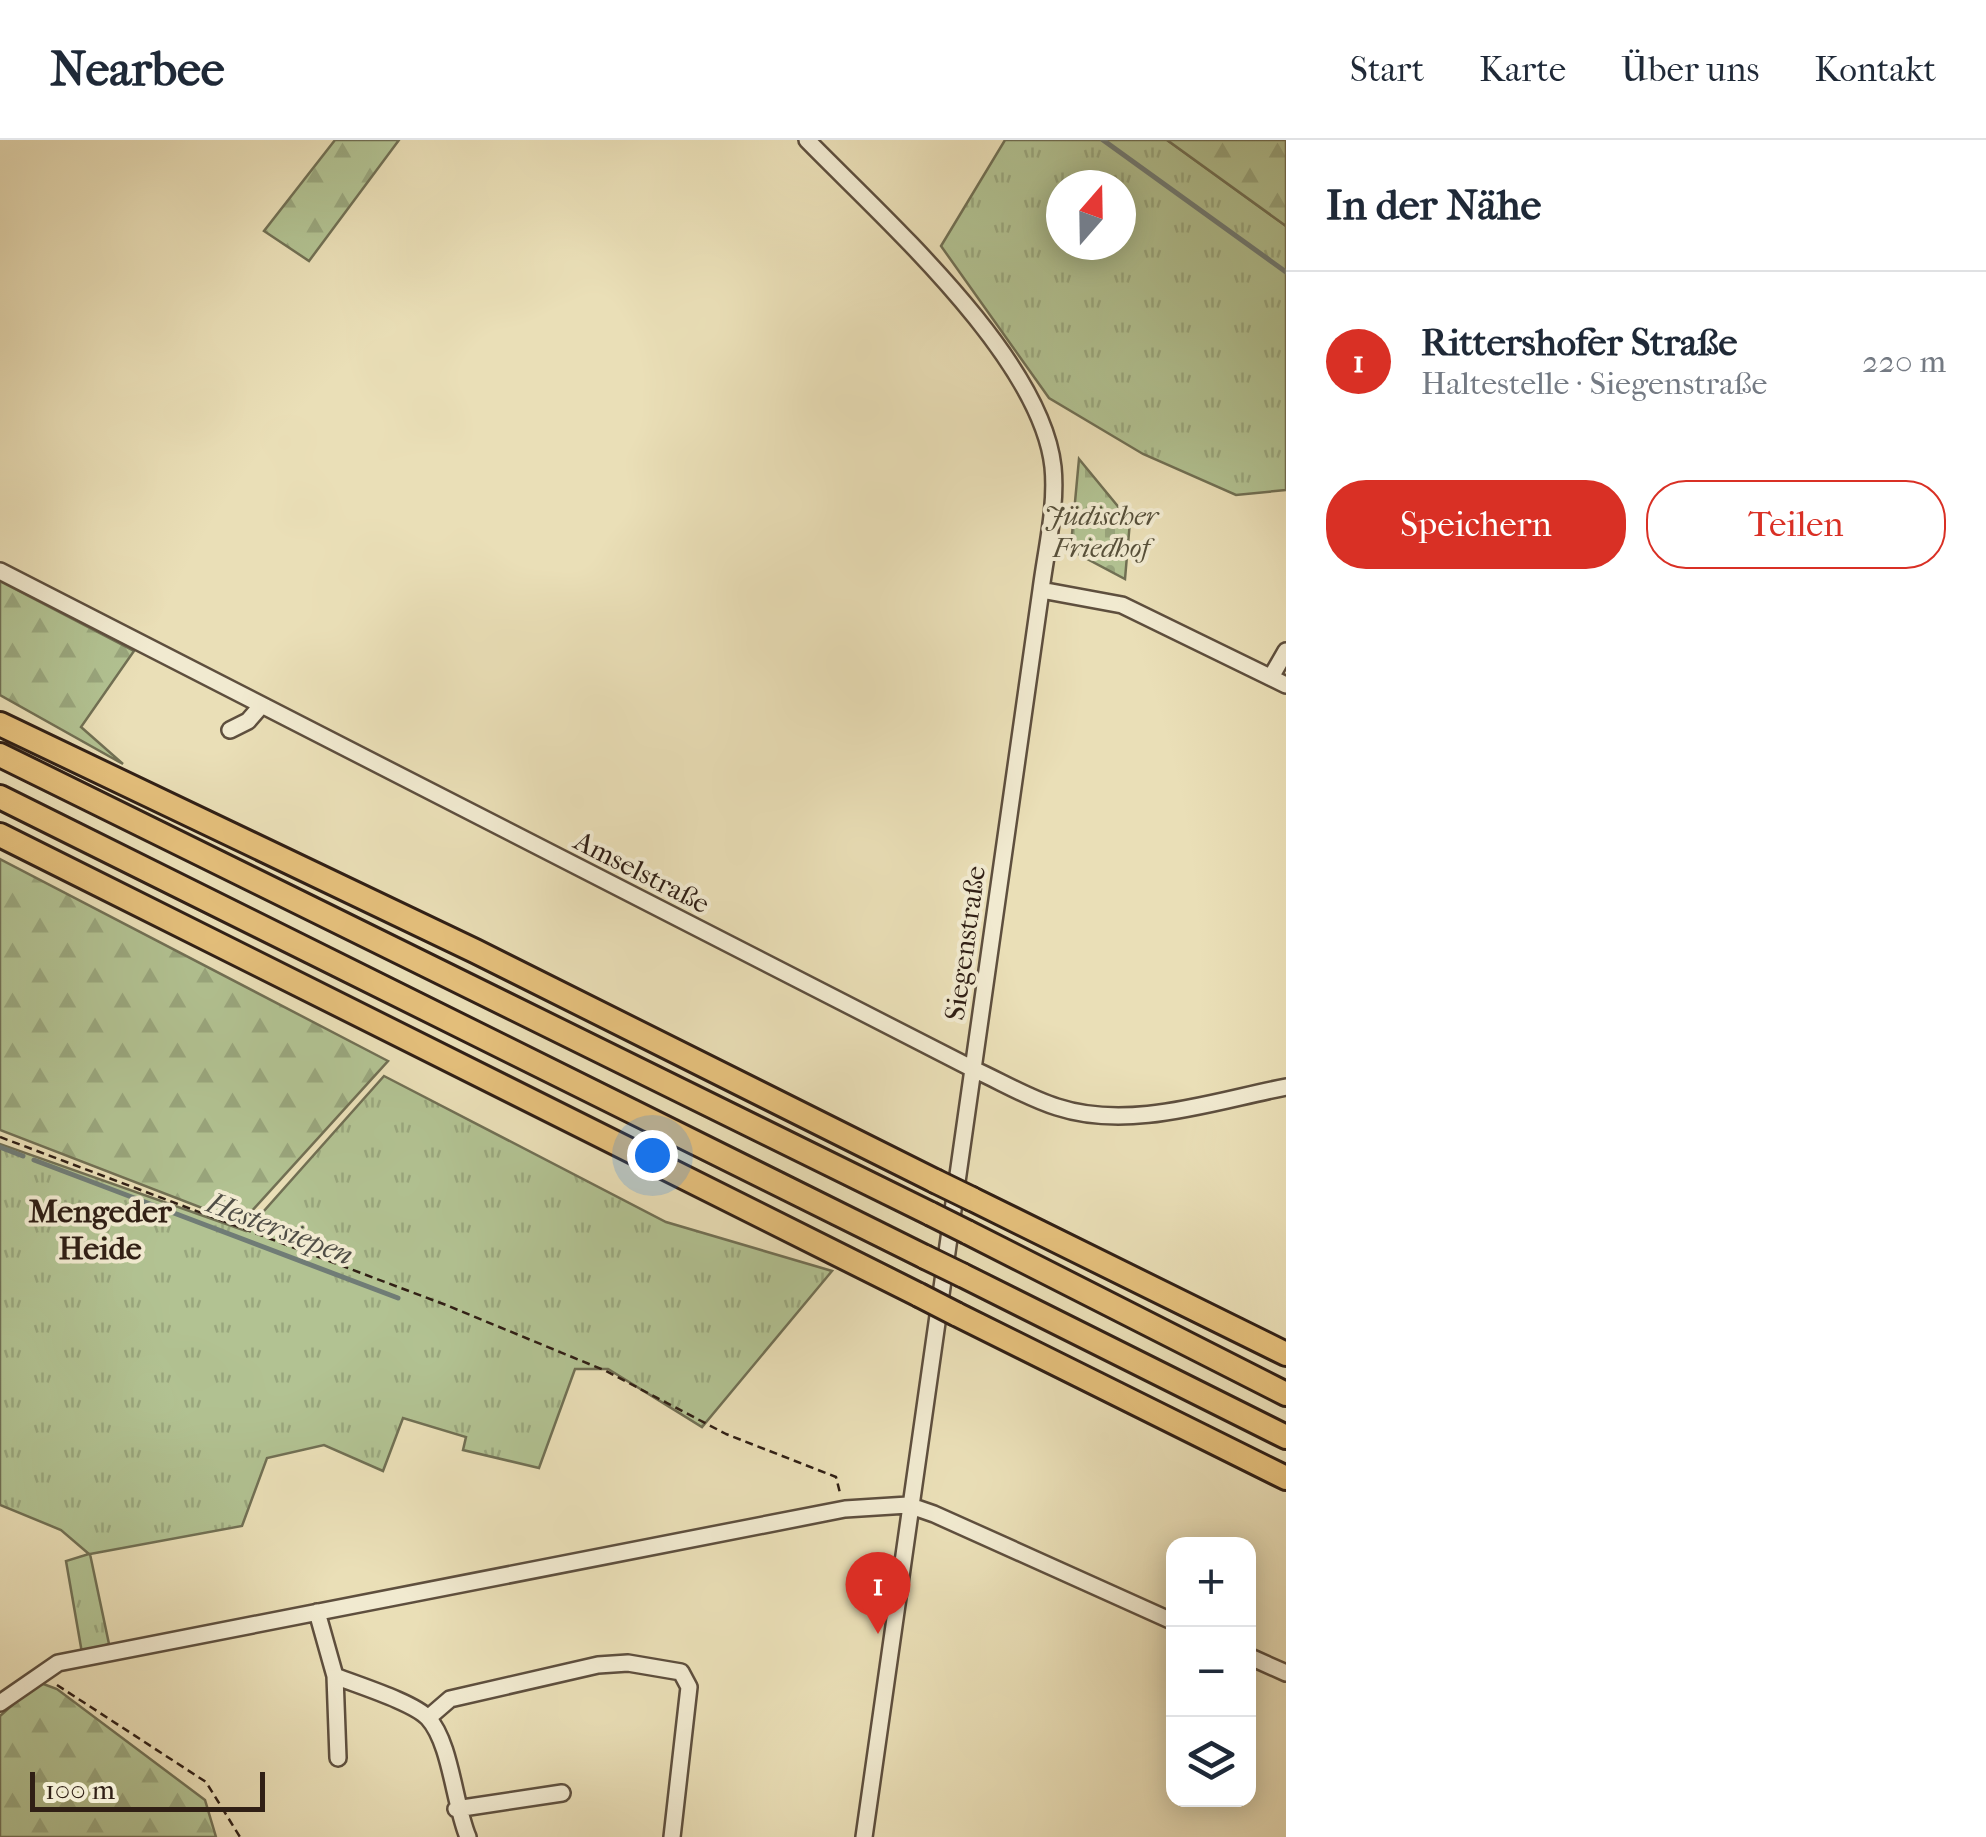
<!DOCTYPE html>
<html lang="de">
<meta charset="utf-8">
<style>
body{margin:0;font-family:"IM FELL French Canon",serif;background:#f6f6f7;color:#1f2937}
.controls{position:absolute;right:30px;bottom:30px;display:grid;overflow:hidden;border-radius:20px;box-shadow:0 5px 25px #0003}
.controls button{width:90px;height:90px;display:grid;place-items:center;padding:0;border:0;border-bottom:2px solid #e0e1e3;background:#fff;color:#1f2937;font:50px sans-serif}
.compass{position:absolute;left:1046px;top:30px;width:90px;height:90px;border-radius:50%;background:#fff;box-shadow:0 5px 25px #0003;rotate:20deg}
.scale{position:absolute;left:30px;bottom:25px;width:235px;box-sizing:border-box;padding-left:10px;border:5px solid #301f15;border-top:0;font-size:28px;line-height:35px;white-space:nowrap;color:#301f15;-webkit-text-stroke:8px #f1ead0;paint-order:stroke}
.you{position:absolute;left:652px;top:1015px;width:35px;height:35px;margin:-25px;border:8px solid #fff;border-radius:50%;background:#1a73e8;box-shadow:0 0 0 15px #1a73e833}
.badge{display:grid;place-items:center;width:65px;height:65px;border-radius:50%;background:#d93025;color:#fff;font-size:32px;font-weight:700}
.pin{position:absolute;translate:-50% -82px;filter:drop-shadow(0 2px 5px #0008)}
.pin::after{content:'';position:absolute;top:52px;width:35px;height:30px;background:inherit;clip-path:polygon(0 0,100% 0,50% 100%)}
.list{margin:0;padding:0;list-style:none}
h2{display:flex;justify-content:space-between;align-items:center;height:130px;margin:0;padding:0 40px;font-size:42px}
h2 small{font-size:32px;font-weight:400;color:#747a83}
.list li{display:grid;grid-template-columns:65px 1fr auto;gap:30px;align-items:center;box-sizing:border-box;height:180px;padding:0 40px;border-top:2px solid #e0e1e3}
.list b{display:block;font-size:38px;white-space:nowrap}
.list p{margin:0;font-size:32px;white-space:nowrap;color:#747a83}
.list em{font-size:32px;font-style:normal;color:#747a83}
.actions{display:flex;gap:20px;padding:30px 40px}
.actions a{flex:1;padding:22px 0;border:2px solid #d93025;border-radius:40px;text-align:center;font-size:35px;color:#d93025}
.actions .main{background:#d93025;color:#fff}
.icon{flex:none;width:55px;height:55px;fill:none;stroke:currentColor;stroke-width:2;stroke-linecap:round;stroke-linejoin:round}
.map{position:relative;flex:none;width:1286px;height:1697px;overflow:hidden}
header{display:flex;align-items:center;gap:60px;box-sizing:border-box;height:140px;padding:0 50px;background:#fff;border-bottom:2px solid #e0e1e3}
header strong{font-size:48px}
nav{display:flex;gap:55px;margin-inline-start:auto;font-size:35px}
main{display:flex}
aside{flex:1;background:#fff}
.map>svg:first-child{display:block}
</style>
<header>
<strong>Nearbee</strong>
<nav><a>Start</a><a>Karte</a><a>Über uns</a><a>Kontakt</a></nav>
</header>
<main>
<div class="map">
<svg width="1286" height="1697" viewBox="0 0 1286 1697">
<defs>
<pattern id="grass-tufts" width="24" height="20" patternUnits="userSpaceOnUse" patternTransform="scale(2.5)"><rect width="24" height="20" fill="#b2c292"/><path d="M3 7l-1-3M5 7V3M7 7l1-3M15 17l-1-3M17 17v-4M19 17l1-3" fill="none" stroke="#99a67d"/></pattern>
<pattern id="forest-firs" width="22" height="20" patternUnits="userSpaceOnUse" patternTransform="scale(2.5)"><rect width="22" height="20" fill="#b2c292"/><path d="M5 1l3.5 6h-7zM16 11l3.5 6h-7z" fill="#99a67d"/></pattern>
<pattern id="cemetery-stones" width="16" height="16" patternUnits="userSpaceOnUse" patternTransform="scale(2.5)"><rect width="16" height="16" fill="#b2c292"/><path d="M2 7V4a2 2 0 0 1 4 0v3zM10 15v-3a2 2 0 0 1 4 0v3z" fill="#99a67d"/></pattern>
</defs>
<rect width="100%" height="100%" fill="#eadfb7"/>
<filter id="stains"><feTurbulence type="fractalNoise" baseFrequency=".002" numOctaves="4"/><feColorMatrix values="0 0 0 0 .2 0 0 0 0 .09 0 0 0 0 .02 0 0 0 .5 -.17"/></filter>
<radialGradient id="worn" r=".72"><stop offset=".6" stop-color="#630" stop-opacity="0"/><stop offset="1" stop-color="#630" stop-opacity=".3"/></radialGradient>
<path fill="url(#grass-tufts)" stroke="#717054" stroke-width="2.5" fill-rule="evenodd" d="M 1005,0 L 1167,0 L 1286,86 L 1286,350 L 1236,355 L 1143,314 L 1049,258 L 941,106 ZM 1061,45 L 1121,45 L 1121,105 L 1061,105 Z
M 384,936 L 666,1082 L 832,1131 L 702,1287 L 608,1229 L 575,1229 L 539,1328 L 463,1310 L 466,1297 L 403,1278 L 383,1331 L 324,1305 L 267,1318 L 242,1386 L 90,1414 L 109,1504 L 82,1513 L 66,1421 L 89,1414 L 61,1390 L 0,1365 L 0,1004 L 246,1091 Z"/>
<path fill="url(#forest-firs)" stroke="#717054" stroke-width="2.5" d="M 335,0 L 399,0 L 309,121 L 264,91 Z
M 1167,0 L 1286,0 L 1286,86 Z
M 0,441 L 134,511 L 81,587 L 123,624 L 0,555 Z
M 0,719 L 388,921 L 241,1083 L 0,990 Z
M 38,1542 L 57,1549 L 205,1660 L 216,1697 L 0,1697 L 0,1576 Z"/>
<path fill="url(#cemetery-stones)" stroke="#717054" stroke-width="2.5" d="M 1079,319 L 1130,381 L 1125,439 L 1076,413 L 1071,405 Z"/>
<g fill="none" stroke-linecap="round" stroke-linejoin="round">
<path stroke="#707c76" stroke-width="5" d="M 1103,0 L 1286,132
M 0,1007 L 23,1016
M 34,1020 L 398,1158"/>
<g stroke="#5e4f3e" stroke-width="20">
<path id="minor" d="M 807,0 C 883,78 1041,217 1053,327 C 1057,367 1046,410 1041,450 L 864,1697
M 0,431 L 973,929 C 1000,941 1028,958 1057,967 C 1130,991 1214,961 1286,947
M 1041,450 L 1122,465 L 1286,545
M 1271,537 L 1286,511
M 230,590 L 248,581 L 261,566
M 317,1472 L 335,1536 C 357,1545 413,1562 428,1578 C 451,1603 454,1664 468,1697
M 1248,1516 L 1286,1533
M 335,1536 L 338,1618
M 0,1563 L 58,1523 L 845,1369 L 908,1365 L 934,1374 L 1174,1482
M 428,1578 L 450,1559 L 598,1525 L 628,1523 L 681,1532 L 689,1547 L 672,1697
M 456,1669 L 562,1653"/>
</g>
<g stroke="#301f15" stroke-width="28">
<path id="highway" d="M 0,584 L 475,811 L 935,1041
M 0,615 L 931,1074
M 0,657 L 925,1117
M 0,695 L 919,1155
M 972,1059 L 1286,1214
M 967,1092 L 1286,1254
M 962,1135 L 1286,1297
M 956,1174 L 1286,1338"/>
</g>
<path stroke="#301f15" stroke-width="2.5" stroke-dasharray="8 5" stroke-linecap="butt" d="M 0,997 L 446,1165 L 606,1231 L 726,1294 L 836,1337 L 840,1353
M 57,1545 L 206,1642 L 240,1697"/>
<use href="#minor" stroke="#f1ead0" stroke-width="15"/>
<use href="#highway" stroke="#e5c07c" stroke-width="22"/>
<g stroke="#301f15" stroke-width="28" stroke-linecap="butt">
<path id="highway-bridge" d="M 935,1041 L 972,1059
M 931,1074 L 967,1092
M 925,1117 L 962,1135
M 919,1155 L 956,1174"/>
</g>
<use href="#highway-bridge" stroke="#e5c07c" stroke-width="22"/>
</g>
<g text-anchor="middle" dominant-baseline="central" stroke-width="8" stroke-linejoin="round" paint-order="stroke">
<g font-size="28" font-style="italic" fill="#57503a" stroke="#f1ead0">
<text x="1101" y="375">Jüdischer<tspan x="1101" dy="32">Friedhof</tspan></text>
</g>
<g font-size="28" fill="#301f15" stroke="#f1ead0">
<text transform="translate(642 732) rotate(27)">Amselstraße</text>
<text transform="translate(965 803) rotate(-82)">Siegenstraße</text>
</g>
<g font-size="30" font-style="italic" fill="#504e46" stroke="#f1ead0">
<text transform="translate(280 1089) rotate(21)">Hestersiepen</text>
</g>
<g font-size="32" font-weight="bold" fill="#301f15" stroke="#f1ead0">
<text x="100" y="1071">Mengeder<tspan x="100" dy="37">Heide</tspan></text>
</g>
</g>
<rect width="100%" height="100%" filter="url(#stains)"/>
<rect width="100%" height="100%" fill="url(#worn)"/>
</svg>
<div class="controls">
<button>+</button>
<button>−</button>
<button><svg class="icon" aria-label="layers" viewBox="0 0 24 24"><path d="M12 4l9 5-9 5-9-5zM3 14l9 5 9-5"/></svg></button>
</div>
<svg class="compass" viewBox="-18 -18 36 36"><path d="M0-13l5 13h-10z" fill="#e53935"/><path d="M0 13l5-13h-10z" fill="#747a83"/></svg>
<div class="scale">100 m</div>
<div class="you"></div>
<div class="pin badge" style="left:878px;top:1494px">1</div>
</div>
<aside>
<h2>In der Nähe<small></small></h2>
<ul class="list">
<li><span class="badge">1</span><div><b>Rittershofer Straße</b><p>Haltestelle · Siegenstraße</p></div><em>220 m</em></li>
</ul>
<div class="actions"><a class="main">Speichern</a><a>Teilen</a></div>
</aside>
</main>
